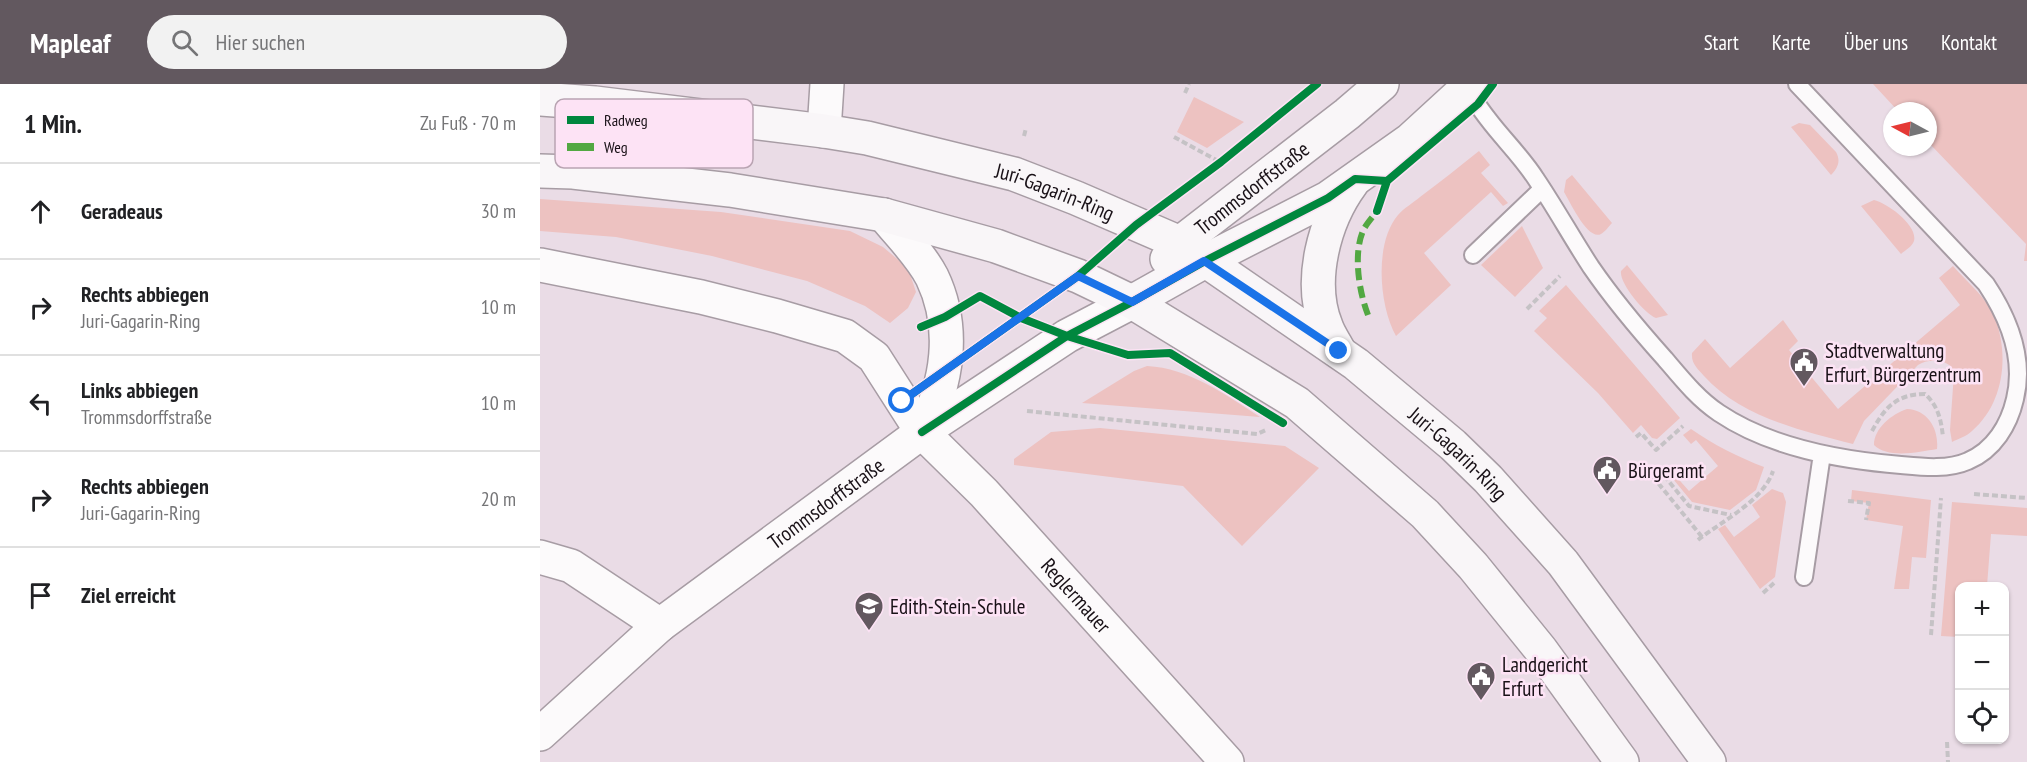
<!DOCTYPE html>
<html lang="de">
<meta charset="utf-8">
<style>
body{margin:0;font-family:"PT Sans Narrow",sans-serif;background:#f2f2f2;color:#202124}
.controls{position:absolute;right:18px;bottom:18px;display:grid;overflow:hidden;border-radius:12px;box-shadow:0 2px 4px #0004}
.controls button{width:54px;height:54px;display:grid;place-items:center;padding:0;border:0;border-bottom:2px solid #e0e0e0;background:#fff;color:#202124;font:30px sans-serif}
.compass{position:absolute;left:1343px;top:18px;width:54px;height:54px;border-radius:50%;background:#fff;box-shadow:0 2px 4px #0004;rotate:277deg}
.stop{position:absolute;width:18px;height:18px;margin:-14px;border:4px solid #1a73e8;border-radius:50%;background:#fff}
.stop.end{background:#1a73e8;border-color:#fff;box-shadow:0 2px 6px #0008}
.list{margin:0;padding:0;list-style:none}
h2{display:flex;justify-content:space-between;align-items:center;height:78px;margin:0;padding:0 24px;font-size:26px}
h2 small{font-size:20px;font-weight:400;color:#757577}
.list li{display:grid;grid-template-columns:39px 1fr auto;gap:18px;align-items:center;box-sizing:border-box;height:96px;padding:0 24px;border-top:2px solid #e0e0e0}
.list b{display:block;font-size:22px;white-space:nowrap}
.list p{margin:0;font-size:20px;white-space:nowrap;color:#757577}
.list em{font-size:20px;font-style:normal;color:#757577}
.icon{flex:none;width:33px;height:33px;fill:none;stroke:currentColor;stroke-width:2;stroke-linecap:round;stroke-linejoin:round}
.map{position:relative;flex:none;width:1487px;height:678px;overflow:hidden}
header{display:flex;align-items:center;gap:36px;box-sizing:border-box;height:84px;padding:0 30px;background:#62585f;color:#fff}
header strong{font-size:28px}
nav{display:flex;gap:33px;margin-inline-start:auto;font-size:21px}
.search{width:420px;height:54px;background:#f2f2f2;display:flex;align-items:center;gap:15px;box-sizing:border-box;padding:0 21px;border-radius:33px;color:#757577;font-size:22px}
main{display:flex}
aside{flex:1;background:#fff}
.map>svg:first-child{display:block}
</style>
<header>
<strong>Mapleaf</strong>
<div class="search"><svg class="icon" aria-label="search" viewBox="0 0 24 24"><circle cx="10" cy="10" r="6"/><path d="M15 15l6 6"/></svg>Hier suchen</div>
<nav><a>Start</a><a>Karte</a><a>Über uns</a><a>Kontakt</a></nav>
</header>
<main>
<aside>
<h2>1 Min.<small>Zu Fuß · 70 m</small></h2>
<ul class="list">
<li><svg class="icon" aria-label="ahead" viewBox="0 0 24 24"><path d="M12 20V5M6 11l6-6 6 6"/></svg><div><b>Geradeaus</b></div><em>30 m</em></li>
<li><svg class="icon" aria-label="right" viewBox="0 0 24 24"><path d="M7 20v-9h11M14 6l5 5-5 5"/></svg><div><b>Rechts abbiegen</b><p>Juri-Gagarin-Ring</p></div><em>10 m</em></li>
<li><svg class="icon" aria-label="left" viewBox="0 0 24 24"><path d="M17 20v-9H6M10 6l-5 5 5 5"/></svg><div><b>Links abbiegen</b><p>Trommsdorffstraße</p></div><em>10 m</em></li>
<li><svg class="icon" aria-label="right" viewBox="0 0 24 24"><path d="M7 20v-9h11M14 6l5 5-5 5"/></svg><div><b>Rechts abbiegen</b><p>Juri-Gagarin-Ring</p></div><em>20 m</em></li>
<li><svg class="icon" aria-label="arrive" viewBox="0 0 24 24"><path d="M6 21V4h12l-3 4 3 4H6"/></svg><div><b>Ziel erreicht</b></div></li>
</ul>
</aside>
<div class="map">
<svg width="1487" height="678" viewBox="0 0 1487 678">
<rect width="100%" height="100%" fill="#eadce6"/>
<path fill="#edc2c1" d="M 1333,0 L 1487,0 L 1487,177 L 1484,177 L 1486,160 L 1388,58 L 1388,27 L 1358,27 Z
M 654,13 L 704,38 L 667,64 L 637,48 Z
M 1259,39 L 1270,41 L 1296,68 C 1301,77 1298,84 1291,91 L 1251,43 Z
M 939,67 L 950,81 L 941,89 L 968,119 L 963,122 L 951,108 L 884,169 L 911,201 L 856,252 C 839,222 834,159 858,131 C 864,124 873,119 880,113 C 900,98 919,83 939,67 Z
M 1032,91 L 1072,139 C 1069,142 1065,148 1061,150 C 1048,157 1030,118 1024,108 L 1026,96 Z
M 0,115 L 181,128 L 310,147 L 343,163 L 368,184 L 376,208 L 368,224 L 350,239 L 325,222 L 267,197 L 172,172 L 76,153 L 0,147 Z
M 1334,116 C 1347,119 1378,141 1374,157 C 1372,163 1365,166 1361,170 L 1321,122 Z
M 982,142 L 1003,184 L 975,213 L 941,181 Z
M 1087,181 L 1128,231 L 1116,234 C 1104,229 1079,199 1081,187 Z
M 1413,182 C 1426,197 1446,213 1454,232 C 1470,270 1464,320 1432,347 C 1427,352 1418,355 1412,358 L 1410,346 L 1414,289 C 1412,275 1388,274 1378,281 L 1324,337 L 1313,360 C 1262,347 1201,333 1164,292 C 1158,285 1151,280 1152,269 L 1165,255 L 1190,284 L 1243,236 L 1258,257 L 1249,266 L 1298,325 L 1420,221 L 1399,194 Z
M 1026,201 L 1140,334 L 1117,355 L 1112,354 L 1101,341 L 1093,349 L 1058,309 L 994,247 L 1007,234 L 999,227 Z
M 607,282 C 649,284 686,311 720,333 L 542,319 L 594,287 Z
M 1367,325 C 1388,326 1399,345 1397,365 C 1379,368 1348,375 1334,361 C 1334,344 1352,330 1367,325 Z
M 560,344 L 745,362 L 779,384 L 702,462 L 643,402 L 474,381 L 474,375 L 511,348 Z
M 1151,345 C 1174,361 1198,373 1224,383 L 1216,406 L 1190,426 L 1152,418 L 1124,384 L 1126,381 L 1149,407 L 1178,382 L 1156,356 L 1151,360 L 1143,351 Z
M 1232,405 L 1243,409 L 1246,418 L 1235,493 L 1220,505 L 1178,445 L 1185,441 L 1194,453 L 1220,433 L 1212,421 Z
M 1312,406 L 1391,416 L 1386,474 L 1372,473 L 1369,505 L 1354,505 L 1363,442 L 1326,436 L 1329,419 L 1311,417 Z
M 1412,418 L 1487,424 L 1487,452 L 1451,450 L 1447,502 L 1420,502 L 1419,553 L 1401,552 Z"/>
<g fill="none" stroke-linecap="round" stroke-linejoin="round">
<g stroke="#a79ca4" stroke-width="20">
<path id="lane" d="M 926,5 C 934,15 940,25 948,35 C 963,55 982,73 996,95 C 1015,123 1032,154 1051,183 C 1073,215 1099,246 1125,275 C 1142,295 1158,315 1179,329 C 1231,364 1300,376 1361,381 C 1382,383 1408,386 1428,377 C 1454,366 1469,341 1475,315 C 1485,274 1468,233 1446,200 L 1257,0
M 933,171 L 1002,105
M 1264,493 L 1282,370"/>
</g>
<g stroke="#a79ca4" stroke-width="36">
<g id="street">
<path d="M 284,47 L 287,0"/>
<path d="M 344,131 C 360,151 380,170 392,193 C 416,243 408,300 382,348"/>
<path id="s1" d="M 0,181 L 161,213 L 237,232 L 305,252 L 334,273 L 382,348 L 444,409 L 687,678"/>
<path d="M 0,473 L 31,482 L 120,541"/>
<path id="s2" d="M 0,650 L 120,541 L 382,348 L 527,252 L 592,218"/>
</g>
</g>
<g stroke="#a79ca4" stroke-width="36">
<g id="secondary">
<path id="s3" d="M 0,15 L 55,19 L 284,47 L 327,54 L 474,90 L 536,114 L 640,159 L 816,280 L 913,361 L 948,395 L 1023,479 L 1169,678"/>
<path d="M 0,87 L 33,88 L 190,106 L 344,131 L 456,162 L 538,192 L 592,218 L 757,319 L 885,430 L 933,482 L 1001,566 L 1082,678"/>
<path id="s4" d="M 627,175 L 640,159 L 807,30 L 842,0"/>
<path d="M 592,218 L 665,177 L 788,114 L 870,56 L 931,0"/>
<path d="M 799,267 C 795,259 789,251 786,242 C 768,197 784,137 812,99"/>
</g>
</g>
<path stroke="#c5c2c5" stroke-width="4" stroke-dasharray="6 3" stroke-linecap="butt" d="M 645,9 L 649,0
M 484,52 L 486,44
M 634,53 L 680,78
M 440,212 L 480,234
M 987,225 L 1020,192
M 581,269 L 588,271 L 600,270
M 487,327 L 717,350 L 726,346
M 1332,347 C 1345,323 1357,310 1385,310 C 1398,322 1401,335 1403,353
M 1096,353 L 1101,349 L 1116,366 L 1143,342
M 1434,410 L 1487,414
M 1308,417 L 1329,419 L 1326,436
M 1162,453 L 1114,394 L 1121,388 L 1149,422 L 1191,431
M 1158,456 C 1182,437 1223,417 1233,387
M 1223,509 L 1234,499
M 1391,551 L 1401,414
M 1407,658 L 1408,678"/>
<use href="#lane" stroke="#fcfafb" stroke-width="16"/>
<use href="#street" stroke="#fcfafb" stroke-width="33"/>
<use href="#secondary" stroke="#f9f6f8" stroke-width="33"/>
<path stroke="#52a842" stroke-width="6" stroke-dasharray="12 6" stroke-linecap="butt" d="M 828,231 C 819,208 813,170 823,147 C 826,140 833,133 837,127"/>
<g stroke="#fde3f5" stroke-width="11">
<path id="cycleway" d="M 837,127 L 847,97 L 938,20 L 953,0
M 381,243 L 405,233 L 440,212 L 481,234 L 527,252 L 588,271 L 630,269 L 743,339
M 362,317 L 538,192 L 596,141 L 681,78 L 777,0
M 382,348 L 527,252 L 592,218 L 665,177 L 788,114 L 815,95 L 847,97"/>
</g>
<use href="#cycleway" stroke="#00873e" stroke-width="8"/>
</g>
<g fill="none" stroke-linecap="round" stroke-linejoin="round">
<path stroke="#1a73e8" stroke-width="8" d="M 362,317 L 538,192 L 592,218 L 664,177 L 799,267"/>
</g>
<defs>
<g id="civic-pin" transform="scale(1.5)"><path d="M0 17L-7.5 6A9.5 9.5 0 1 1 7.5 6Z" fill="#62585f" stroke="#fde3f5"/><path d="M-.6-6.5H3V-4.5H.6V-3L4-1V1h2V6H-6V1h2V-1L-.6-3ZM-1.2 2.5V6h2.4V2.5Z" fill="#fff"/></g>
<g id="school-pin" transform="scale(1.5)"><path d="M0 17L-7.5 6A9.5 9.5 0 1 1 7.5 6Z" fill="#62585f" stroke="#fde3f5"/><path d="M0-5L7-2L0 1L-7-2ZM-4 1L0 2.5L4 1V4Q0 6-4 4Z" fill="#fff"/></g>
</defs>
<g fill-rule="evenodd">
<use href="#civic-pin" x="1264" y="278"/>
<use href="#civic-pin" x="1067" y="386"/>
<use href="#school-pin" x="329" y="522"/>
<use href="#civic-pin" x="941" y="592"/>
</g>
<g text-anchor="middle" dominant-baseline="central" stroke-width="5" stroke-linejoin="round" paint-order="stroke">
<g font-size="21" fill="#191117" stroke="#fde3f5">
<text stroke="none"><textPath href="#s4" startOffset="111">Trommsdorffstraße</textPath></text>
<text stroke="none"><textPath href="#s3" startOffset="525">Juri-Gagarin-Ring</textPath></text>
<text stroke="none"><textPath href="#s3" startOffset="1010">Juri-Gagarin-Ring</textPath></text>
<text stroke="none"><textPath href="#s2" startOffset="368">Trommsdorffstraße</textPath></text>
<text stroke="none"><textPath href="#s1" startOffset="663">Reglermauer</textPath></text>
</g>
<g font-size="21" fill="#191117" stroke="#fde3f5" text-anchor="start">
<text x="1285" y="266">Stadtverwaltung<tspan x="1285" dy="24">Erfurt, Bürgerzentrum</tspan></text>
<text x="1088" y="386">Bürgeramt</text>
<text x="350" y="522">Edith-Stein-Schule</text>
<text x="962" y="580">Landgericht<tspan x="962" dy="24">Erfurt</tspan></text>
</g>
</g>
<rect x="15" y="15" width="198" height="69" rx="9" fill="#fde3f5" stroke="#b9a4b2" stroke-width="1.5"/>
<rect x="27" y="32" width="27" height="8" fill="#00873e"/>
<rect x="27" y="59" width="27" height="8" fill="#52a842"/>
<g font-size="16" fill="#191117">
<text x="64" y="42">Radweg</text>
<text x="64" y="69">Weg</text>
</g>
</svg>
<div class="controls">
<button>+</button>
<button>−</button>
<button><svg class="icon" aria-label="locate" viewBox="0 0 24 24"><circle cx="12" cy="12" r="6"/><path d="M12 2v4M12 18v4M2 12h4M18 12h4"/></svg></button>
</div>
<svg class="compass" viewBox="-18 -18 36 36"><path d="M0-13l5 13h-10z" fill="#e53935"/><path d="M0 13l5-13h-10z" fill="#757577"/></svg>
<div class="stop" style="left:362px;top:317px"></div>
<div class="stop end" style="left:799px;top:267px"></div>
</div>
</main>
